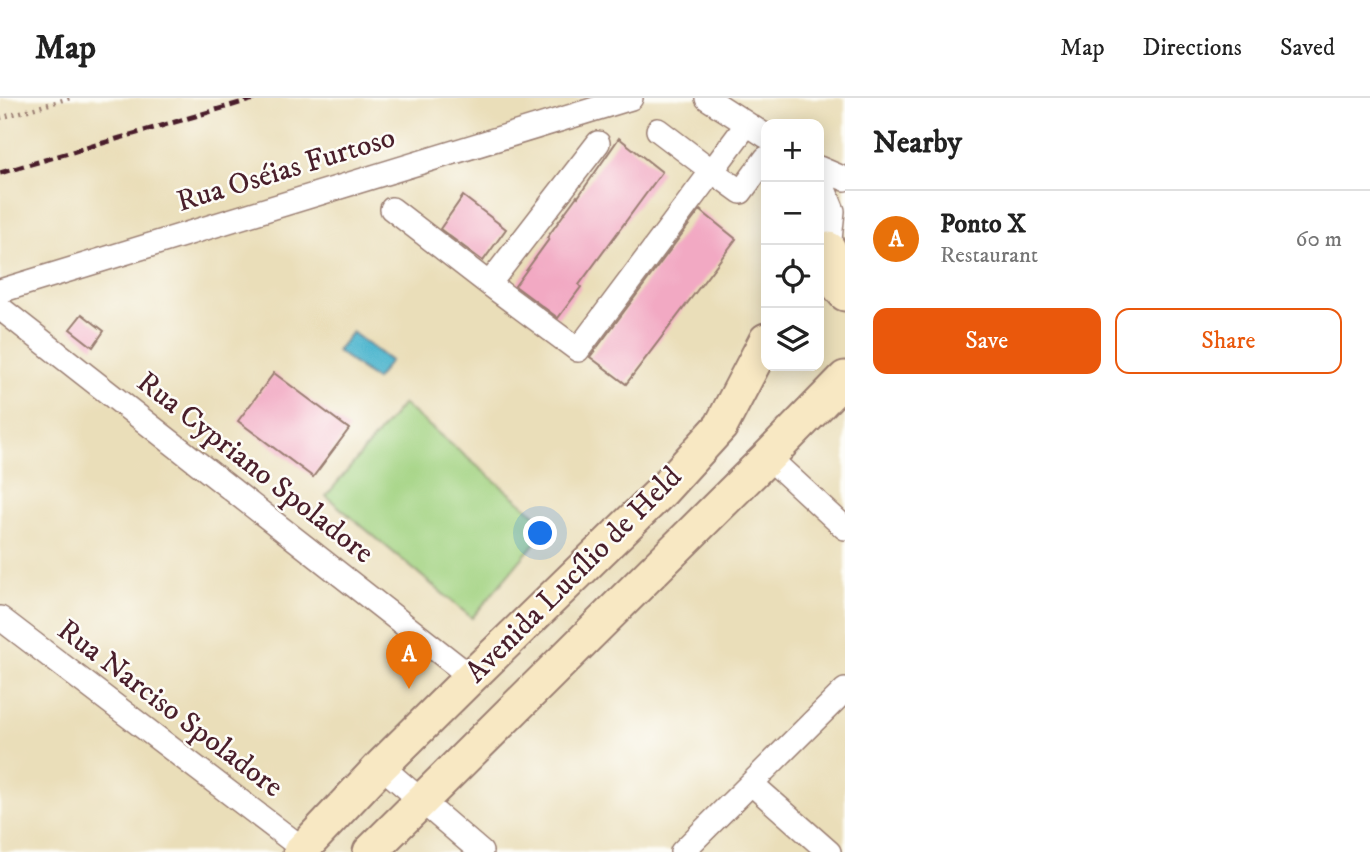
<!DOCTYPE html>
<meta charset="utf-8">
<style>
body{margin:0;font-family:"IM FELL DW Pica",serif;background:#f2f2f2;color:#222}
.controls{position:absolute;right:21px;top:21px;display:grid;overflow:hidden;border-radius:14px;box-shadow:0 4px 18px #0003}
.controls button{width:63px;height:63px;display:grid;place-items:center;padding:0;border:0;border-bottom:2px solid #e0e0e0;background:#fff;color:#222;font:35px sans-serif}
.you{position:absolute;left:541px;top:436px;width:24px;height:24px;margin:-18px;border:5px solid #fff;border-radius:50%;background:#1a73e8;box-shadow:0 0 0 10px #1a73e833}
.badge{display:grid;place-items:center;width:46px;height:46px;border-radius:50%;background:#ea580c;color:#fff;font-size:23px;font-weight:700}
.pin{position:absolute;translate:-50% -58px;filter:drop-shadow(0 2px 4px #0008)}
.pin::after{content:'';position:absolute;top:37px;width:24px;height:21px;background:inherit;clip-path:polygon(0 0,100% 0,50% 100%)}
.list{margin:0;padding:0;list-style:none}
h2{display:flex;justify-content:space-between;align-items:center;height:91px;margin:0;padding:0 28px;font-size:30px}
h2 small{font-size:23px;font-weight:400;color:#767676}
.list li{display:grid;grid-template-columns:46px 1fr auto;gap:21px;align-items:center;box-sizing:border-box;height:98px;padding:0 28px;border-top:2px solid #e0e0e0}
.list b{display:block;font-size:26px;white-space:nowrap}
.list p{margin:0;font-size:23px;white-space:nowrap;color:#767676}
.list em{font-size:23px;font-style:normal;color:#767676}
.actions{display:flex;gap:14px;padding:21px 28px}
.actions a{flex:1;padding:16px 0;border:2px solid #ea580c;border-radius:14px;text-align:center;font-size:24px;color:#ea580c}
.actions .main{background:#ea580c;color:#fff}
.icon{flex:none;width:38px;height:38px;fill:none;stroke:currentColor;stroke-width:2;stroke-linecap:round;stroke-linejoin:round}
.map{position:relative;flex:none;width:845px;height:754px;overflow:hidden}
header{display:flex;align-items:center;gap:42px;box-sizing:border-box;height:98px;padding:0 35px;background:#fff;border-bottom:2px solid #e0e0e0}
header strong{font-size:33px}
nav{display:flex;gap:38px;margin-inline-start:auto;font-size:24px}
main{display:flex}
aside{flex:1;background:#fff}
.map>svg:first-child{display:block}
</style>
<header>
<strong>Map</strong>
<nav><a>Map</a><a>Directions</a><a>Saved</a></nav>
</header>
<main>
<div class="map">
<svg width="845" height="754" viewBox="0 0 845 754">
<rect width="100%" height="100%" fill="#fdfcf7"/>
<filter id="ink" filterUnits="userSpaceOnUse"><feTurbulence type="fractalNoise" baseFrequency=".0143" numOctaves="2"/><feDisplacementMap in="SourceGraphic" scale="14" xChannelSelector="R" yChannelSelector="G"/><feConvolveMatrix kernelMatrix="1 2 1 2 8 2 1 2 1" color-interpolation-filters="sRGB"/></filter>
<filter id="wash" filterUnits="userSpaceOnUse"><feTurbulence type="fractalNoise" baseFrequency=".00686" numOctaves="4" result="noise"/><feDisplacementMap in="SourceGraphic" scale="28" xChannelSelector="R" yChannelSelector="G"/><feGaussianBlur stdDeviation="1.57" result="paint"/><feColorMatrix in="noise" values="0 0 0 0 0 0 0 0 0 0 0 0 0 0 0 0 0 1.4 0 .05"/><feComposite in="paint" operator="in"/></filter>
<g filter="url(#wash)">
<rect width="100%" height="100%" fill="#eadeb9"/>
<path fill="#a3d382" stroke="#767956" stroke-width="2" d="M 403,306 L 549,428 L 472,520 L 326,398 Z"/>
<path fill="#51b7cf" stroke="#4e6b7d" stroke-width="2" d="M 352,234 L 390,263 L 376,282 L 337,253 Z"/>
<g id="blocks">
<path fill="#f2a9c3" d="M 619,40 L 662,74 L 579,187 L 581,189 L 558,220 L 515,188 L 549,141 L 547,140 L 566,113 L 577,98 L 578,99 Z
M 463,98 L 506,131 L 483,163 L 440,131 Z
M 700,112 L 736,141 L 626,286 L 590,259 Z
M 82,216 L 104,233 L 93,249 L 70,231 Z
M 274,275 L 349,331 L 313,379 L 238,323 Z"/>
</g>
</g>
<g filter="url(#ink)">
<use href="#blocks" fill-opacity="0" stroke="#9a7e72" stroke-width="2"/>
<g fill="none" stroke-linecap="round" stroke-linejoin="round">
<g stroke="#9a7e72" stroke-width="26">
<path id="street" d="M 707,0 L 766,38
M 658,32 L 712,73 L 747,26
M 819,70 L 845,81
M 819,79 L 833,113 L 829,151
M 392,111 L 489,186 L 578,252 L 712,73 L 741,94 L 766,60
M 489,186 L 598,45
M 0,193 L 631,0
M 0,210 L 471,579
M 768,359 L 845,430
M 0,520 L 303,751
M 381,668 L 481,754
M 752,686 L 829,754
M 682,754 L 845,592"/>
</g>
<g stroke="#9a7e72" stroke-width="37">
<path id="secondary" d="M 829,151 L 833,182 L 845,196
M 300,754 L 381,668 L 471,579 L 662,393 L 721,328 L 766,242
M 370,754 L 768,359 L 845,280"/>
</g>
<path stroke="#9a7e72" stroke-width="4.5" stroke-dasharray="2 5" stroke-linecap="butt" d="M 0,20 L 70,0"/>
<use href="#street" stroke="#fff" stroke-width="23"/>
<use href="#secondary" stroke="#f8e8c3" stroke-width="33"/>
<path stroke="#4a1f2b" stroke-width="5" stroke-dasharray="10 5" stroke-linecap="butt" d="M 0,75 L 257,0"/>
</g>
</g>
<g text-anchor="middle" dominant-baseline="central" stroke-width="5" stroke-linejoin="round" paint-order="stroke">
<g font-size="30" fill="#4a1f2b" stroke="#fdfcf7">
<text transform="translate(286 72) rotate(-17)">Rua Oséias Furtoso</text>
<text transform="translate(255 370) rotate(38)">Rua Cypriano Spoladore</text>
<text transform="translate(574 477) rotate(-45)">Avenida Lucílio de Held</text>
<text transform="translate(170 611) rotate(37)">Rua Narciso Spoladore</text>
</g>
</g>
</svg>
<div class="controls">
<button>+</button>
<button>−</button>
<button><svg class="icon" aria-label="locate" viewBox="0 0 24 24"><circle cx="12" cy="12" r="6"/><path d="M12 2v4M12 18v4M2 12h4M18 12h4"/></svg></button>
<button><svg class="icon" aria-label="layers" viewBox="0 0 24 24"><path d="M12 4l9 5-9 5-9-5zM3 14l9 5 9-5"/></svg></button>
</div>
<div class="you"></div>
<div class="pin badge" style="left:409px;top:591px;background:#e8710a">A</div>
</div>
<aside>
<h2>Nearby<small></small></h2>
<ul class="list">
<li><span class="badge" style="background:#e8710a">A</span><div><b>Ponto X</b><p>Restaurant</p></div><em>60 m</em></li>
</ul>
<div class="actions"><a class="main">Save</a><a>Share</a></div>
</aside>
</main>
